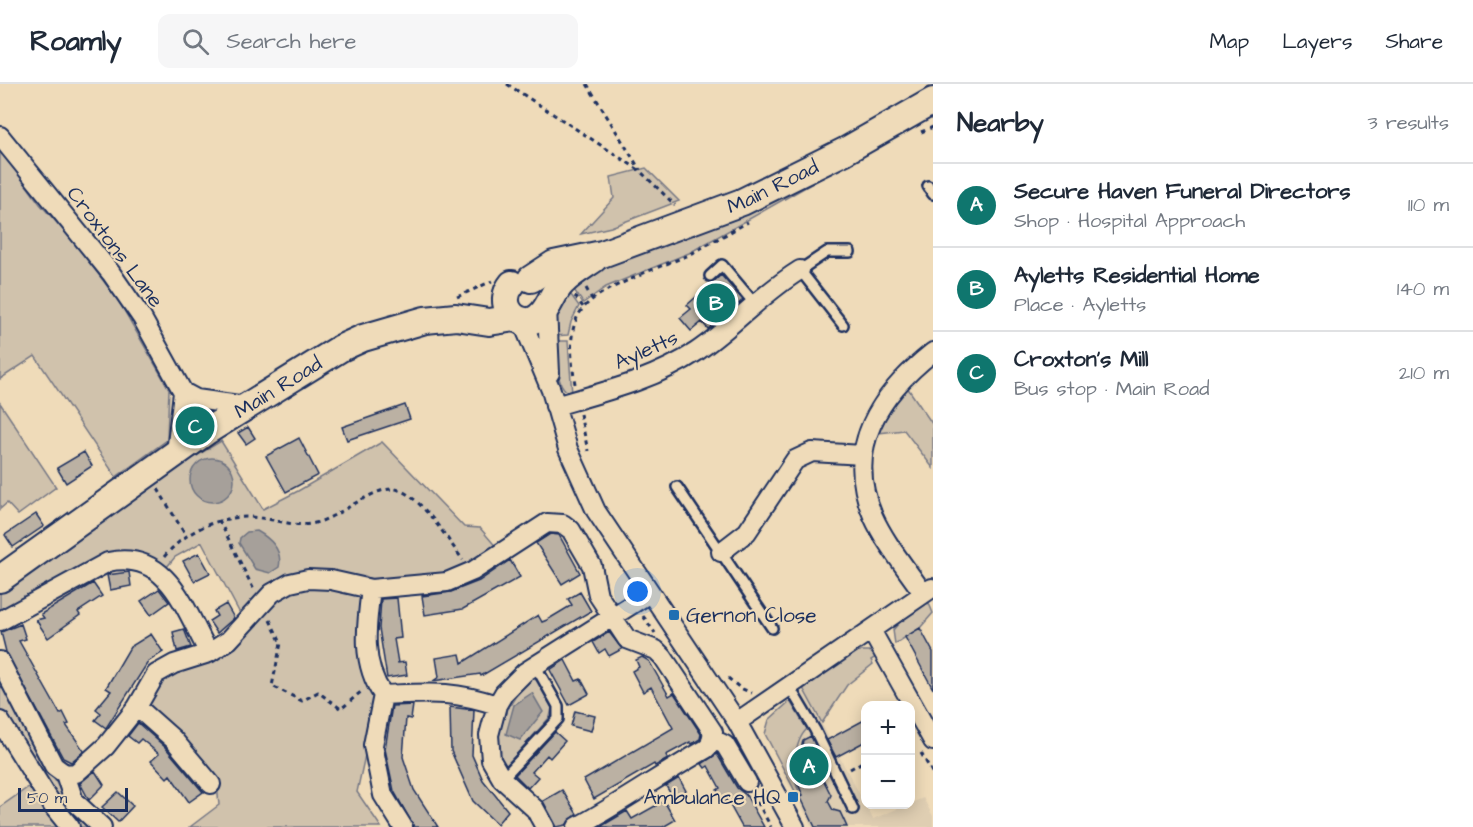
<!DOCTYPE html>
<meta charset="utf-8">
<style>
body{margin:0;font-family:"Architects Daughter",sans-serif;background:#f6f6f7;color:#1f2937}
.controls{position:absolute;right:18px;bottom:18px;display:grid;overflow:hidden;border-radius:12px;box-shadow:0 3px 15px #0003}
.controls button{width:54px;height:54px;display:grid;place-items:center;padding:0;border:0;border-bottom:2px solid #e0e1e3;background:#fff;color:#1f2937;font:30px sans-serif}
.scale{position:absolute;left:18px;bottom:15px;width:110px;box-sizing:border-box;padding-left:6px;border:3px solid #1b2f5e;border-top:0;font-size:16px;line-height:21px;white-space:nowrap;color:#1b2f5e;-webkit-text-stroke:4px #efdbb9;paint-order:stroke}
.you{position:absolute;left:638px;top:508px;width:21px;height:21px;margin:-15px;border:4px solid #fff;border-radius:50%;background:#1a73e8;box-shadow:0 0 0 9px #1a73e833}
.badge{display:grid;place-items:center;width:39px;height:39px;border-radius:50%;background:#0f766e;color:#fff;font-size:20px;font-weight:700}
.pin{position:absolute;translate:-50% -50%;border:3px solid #fff;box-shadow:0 2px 6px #0006}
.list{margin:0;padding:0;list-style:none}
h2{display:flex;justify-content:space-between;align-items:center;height:78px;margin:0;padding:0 24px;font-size:26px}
h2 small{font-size:20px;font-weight:400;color:#747a83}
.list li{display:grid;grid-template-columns:39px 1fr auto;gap:18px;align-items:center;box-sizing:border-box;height:84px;padding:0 24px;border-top:2px solid #e0e1e3}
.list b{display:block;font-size:22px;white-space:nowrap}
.list p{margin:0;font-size:20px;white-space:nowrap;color:#747a83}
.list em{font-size:20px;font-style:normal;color:#747a83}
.icon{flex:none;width:33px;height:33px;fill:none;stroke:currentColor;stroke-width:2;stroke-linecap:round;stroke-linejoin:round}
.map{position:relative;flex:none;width:933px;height:743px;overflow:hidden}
header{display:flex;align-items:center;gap:36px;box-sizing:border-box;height:84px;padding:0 30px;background:#fff;border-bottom:2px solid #e0e1e3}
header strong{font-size:28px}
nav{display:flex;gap:33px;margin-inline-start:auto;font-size:21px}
.search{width:420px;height:54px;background:#f6f6f7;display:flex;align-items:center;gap:15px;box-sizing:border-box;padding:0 21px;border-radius:12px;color:#747a83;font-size:22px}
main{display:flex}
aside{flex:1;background:#fff}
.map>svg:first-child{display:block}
</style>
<header>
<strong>Roamly</strong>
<div class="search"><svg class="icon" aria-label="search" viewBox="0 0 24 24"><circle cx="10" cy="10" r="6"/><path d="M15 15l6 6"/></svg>Search here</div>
<nav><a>Map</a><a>Layers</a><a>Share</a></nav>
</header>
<main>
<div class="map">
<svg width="933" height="743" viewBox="0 0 933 743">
<rect width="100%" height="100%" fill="#efdbb9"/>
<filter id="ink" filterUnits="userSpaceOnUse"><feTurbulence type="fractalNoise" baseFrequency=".0167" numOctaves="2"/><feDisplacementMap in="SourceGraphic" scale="12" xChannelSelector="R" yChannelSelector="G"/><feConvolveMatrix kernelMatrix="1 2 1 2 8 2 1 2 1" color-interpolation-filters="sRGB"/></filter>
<g filter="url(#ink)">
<path fill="#dfceb2" d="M 804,607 L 873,735 L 923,714 L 933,732 L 933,743 L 812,743 L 765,650 L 769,636 L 779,625 Z"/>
<path fill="#d0c2ac" stroke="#767885" stroke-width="1.5" d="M 0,65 L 40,120 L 73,157 L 118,216 L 169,305 L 167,356 L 116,393 L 35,272 L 0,295 Z
M 857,74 L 689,169 L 606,203 L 583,219 L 570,200 L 587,188 Z
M 646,84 L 679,117 L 611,143 L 581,150 L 614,114 L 611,93 Z
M 566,204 L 579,222 L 571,238 L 568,251 L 554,252 L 555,235 Z
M 555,257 L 568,257 L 572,310 C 554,305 557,273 555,257 Z
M 907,303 L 933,341 L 933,384 L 904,346 L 878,349 L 894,319 Z
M 0,319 L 56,403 L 18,431 L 7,419 L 0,425 Z
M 221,357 L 263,425 L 298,407 L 382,358 L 464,443 L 480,444 L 498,465 L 453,492 L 379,499 L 365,492 L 377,616 L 357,708 L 381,743 L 190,743 L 219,721 L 217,700 L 144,621 L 160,594 L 245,539 L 202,458 L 175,473 L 166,484 L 127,469 L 0,533 L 0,504 L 152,398 Z
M 928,517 L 933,529 L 920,544 L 895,560 L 893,546 L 905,532 Z
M 857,567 L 869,567 L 876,573 L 871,576 L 873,580 L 847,601 L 822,639 L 803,604 Z
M 0,592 L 69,723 L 91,743 L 0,743 L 0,723 L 40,695 L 0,630 Z
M 533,595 L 537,596 L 552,624 L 550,633 L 505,683 C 488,654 509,613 533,595 Z
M 790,617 L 807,645 C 794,657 791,692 799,707 L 796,709 L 765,650 L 769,636 Z"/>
<path fill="#a6a09a" stroke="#6e7382" stroke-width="1.5" d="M190 396a22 22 0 1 1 44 0a22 22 0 1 1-44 0Z
M 257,447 C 271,455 283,466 279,483 L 270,489 L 255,485 L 239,459 L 240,454 L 247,448 Z
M 532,609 L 543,628 L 520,656 L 506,650 L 514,621 Z"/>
<path fill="#bbb1a3" stroke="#1b2f5e" stroke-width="1.5" d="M 721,191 L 743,216 L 708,245 L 702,238 L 691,247 L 680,234 L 691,225 L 687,221 Z
M 405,321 L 410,335 L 347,356 L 342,343 Z
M 248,343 L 255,354 L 246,360 L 238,349 Z
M 299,354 L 318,391 L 286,408 L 266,372 Z
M 84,368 L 92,382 L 66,399 L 57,384 Z
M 36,430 L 44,442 L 13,463 L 5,451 Z
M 550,450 L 559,451 L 580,489 L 562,500 L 536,459 Z
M 199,469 L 210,489 L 194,497 L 183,477 Z
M 510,476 L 520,493 L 463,525 L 425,531 L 422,512 L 451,508 L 479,497 Z
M 129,488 L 131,502 L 110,506 L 107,491 Z
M 93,499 L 102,512 L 78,528 L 80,531 L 48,554 L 36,536 L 44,534 L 41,530 Z
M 159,505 L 169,518 L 151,531 L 141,517 Z
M 580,508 L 591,527 L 481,592 L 480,590 L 433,597 L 439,593 L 436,574 L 460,570 L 462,579 L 538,531 L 542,538 L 547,536 L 572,521 L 568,515 Z
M 397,514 L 401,554 L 394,555 L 398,579 L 405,578 L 407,591 L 387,594 L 379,544 L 381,515 Z
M 226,520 L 234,534 L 217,549 L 209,537 L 217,532 L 214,527 Z
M 21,540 L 26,555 L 19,557 L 60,630 L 63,628 L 69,640 L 66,641 L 84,667 L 71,678 L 63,674 L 6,568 L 1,548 Z
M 920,544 L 933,568 L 933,605 L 905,553 Z
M 184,545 L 191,563 L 177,567 L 173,548 Z
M 609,548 L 622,565 L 609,572 L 605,565 L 599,569 L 593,558 Z
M 151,550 L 163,568 L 148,578 L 106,644 L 95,636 L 101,629 L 96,625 L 111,607 L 106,604 L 130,563 Z
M 642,573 L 649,577 L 669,612 L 674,609 L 701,650 L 700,655 L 692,660 L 690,658 L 666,671 L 668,675 L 655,682 L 654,680 L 594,715 L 584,696 L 673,644 L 651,603 L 643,608 L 632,587 L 639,583 L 636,576 Z
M 565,576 L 576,597 L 581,595 L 589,610 L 569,621 L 550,586 Z
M 413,621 L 411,635 L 406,634 L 403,673 L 414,706 L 438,743 L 414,743 L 394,707 L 385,665 L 392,622 Z
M 450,623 L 474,626 L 472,671 L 483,696 L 508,727 L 497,740 L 473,717 L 451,667 Z
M 575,627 L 595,632 L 591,647 L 571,642 Z
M 866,635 L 866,657 L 836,673 L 827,656 Z
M 138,639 L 165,663 L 203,708 L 189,718 L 170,691 L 167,694 L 151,677 L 159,670 L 141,655 L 137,659 L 128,652 Z
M 555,648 L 565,657 L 550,674 L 547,671 L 532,688 L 538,693 L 528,704 L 515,691 Z
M 811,652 L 826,684 L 819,687 L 831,711 L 828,717 L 833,726 L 840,728 L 847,743 L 815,743 L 800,712 L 803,711 L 797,698 L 799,676 L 803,656 Z
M 717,670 L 737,704 L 746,711 L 764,743 L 742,743 L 727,716 L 723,718 L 717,706 L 720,704 L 708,682 L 705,684 L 702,680 Z
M 95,687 L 104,701 L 89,716 L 80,699 Z
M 679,694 L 686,707 L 673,714 L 666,702 Z
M 562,706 L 577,730 L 566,741 L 557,743 L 543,717 Z
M 118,708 L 133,722 L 118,738 L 102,723 Z
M 664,717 L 675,736 L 663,743 L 600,743 L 627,727 L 632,735 Z"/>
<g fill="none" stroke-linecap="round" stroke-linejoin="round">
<g stroke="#1b2f5e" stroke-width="14">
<path id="service" d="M 928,102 L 933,110
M 710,192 L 722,181 L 754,219
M 843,241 L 800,186 L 827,168 L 850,168
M 677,403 L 772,544
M 789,602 L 815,646 L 853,725
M 502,695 L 558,635 L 558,622 L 535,581"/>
</g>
<g stroke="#1b2f5e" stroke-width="22">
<path id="minor" d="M 0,52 L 111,189 L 142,234 L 183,308 L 196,315 L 246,322
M 547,224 L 550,289
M 522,237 L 551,306 L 568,365 L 596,427 L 737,638 L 795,743
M 555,322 C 603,308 654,296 696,268 C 733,243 761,210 800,186
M 176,369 L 183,308
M 721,468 L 747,448 L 795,376 L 812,368 L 863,371
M 371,505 C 366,543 361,579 383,611 L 373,661 L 383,711 L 403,743
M 923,509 C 906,484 885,459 873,432 C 843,363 880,310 933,268
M 0,537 L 108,478 C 168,465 185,526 209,569
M 871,546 L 933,657
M 0,577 L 54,682 L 65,690 L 76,689 L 106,662 L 137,623 L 156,590 L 174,580 L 209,569 L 229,556 L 272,509 L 290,499 L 308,495 L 331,496 L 371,505 L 447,498 L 473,487 L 547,439 L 563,440 L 571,446 L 592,482 L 598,511 L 627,555 L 656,566 L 663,573 L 713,648 L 710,661 L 706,665 C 662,690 621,719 577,743
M 383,611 C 430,609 451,606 497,621
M 137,623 L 173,655 L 211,700
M 0,637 L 53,722 L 70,743
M 737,638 L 932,504
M 713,655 L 725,661 L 747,698
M 65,690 L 74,717 L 102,743
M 545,743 L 535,725 L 502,695 L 491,676 L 489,651 L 497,621 L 504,609 L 525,588 L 650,509"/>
</g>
<g stroke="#1b2f5e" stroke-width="30">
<g id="secondary">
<path id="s1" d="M 531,195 L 554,180 L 602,170 L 742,118 L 845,67 L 933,17"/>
<path d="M 512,200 C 498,217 510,239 531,237 C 549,231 550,210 563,198 C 572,189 584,182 594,175"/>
<path id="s2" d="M 0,495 L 207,347 L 341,264 L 363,254 L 425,236 L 456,233 L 489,238 L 515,234"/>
</g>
</g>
<path stroke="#1b2f5e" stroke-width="3" stroke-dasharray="4.5 4.5" stroke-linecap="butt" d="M 507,0 L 639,86 L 675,121
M 587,0 L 640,86
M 921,48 L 933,43
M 641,190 L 689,171 L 748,138
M 586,204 L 592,215
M 575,212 L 583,223
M 457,213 L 492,197
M 575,300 C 564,229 577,217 641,191
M 580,330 L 588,367
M 158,405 L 186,452
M 219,436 L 254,506
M 164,473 C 188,444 225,429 261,434 C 280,436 296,444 315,439 C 339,434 378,398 399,406 C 423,415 447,455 463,476
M 643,532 L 655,549
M 270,536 L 281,559 L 272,602 L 302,617 L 318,608 L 341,625 L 363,606
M 728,594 L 740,604 L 752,609
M 921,669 L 933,690
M 850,685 L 866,676
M 753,710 L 771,743"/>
<use href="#service" stroke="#efdbb9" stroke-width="9"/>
<use href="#minor" stroke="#efdbb9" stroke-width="18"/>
<use href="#secondary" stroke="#efdbb9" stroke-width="26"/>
</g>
</g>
<g fill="#1f6fb2" stroke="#efdbb9" stroke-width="2">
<rect x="668" y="525" width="12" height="12" rx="3"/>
<rect x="787" y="707" width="12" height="12" rx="3"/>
</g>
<g text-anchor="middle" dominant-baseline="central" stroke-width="4.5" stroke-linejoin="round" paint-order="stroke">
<g font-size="21" fill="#1b2f5e" stroke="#efdbb9">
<text stroke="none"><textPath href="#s1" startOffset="260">Main Road</textPath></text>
<text transform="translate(115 163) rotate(53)">Croxtons Lane</text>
<text transform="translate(646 266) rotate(-24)">Ayletts</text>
<text stroke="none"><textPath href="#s2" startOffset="338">Main Road</textPath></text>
</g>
<g font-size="21" fill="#1b2f5e" stroke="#efdbb9" text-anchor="start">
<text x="686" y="531">Gernon Close</text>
<text x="781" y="713" text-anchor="end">Ambulance HQ</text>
</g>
</g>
</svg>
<div class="controls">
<button>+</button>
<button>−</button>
</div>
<div class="scale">50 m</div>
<div class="you"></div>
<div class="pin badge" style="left:809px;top:682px">A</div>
<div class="pin badge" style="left:716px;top:219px">B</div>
<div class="pin badge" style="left:195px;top:342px">C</div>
</div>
<aside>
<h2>Nearby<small>3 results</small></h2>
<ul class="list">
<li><span class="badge">A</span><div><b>Secure Haven Funeral Directors</b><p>Shop · Hospital Approach</p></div><em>110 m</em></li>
<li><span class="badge">B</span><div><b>Ayletts Residential Home</b><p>Place · Ayletts</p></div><em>140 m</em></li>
<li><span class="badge">C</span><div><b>Croxton's Mill</b><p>Bus stop · Main Road</p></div><em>210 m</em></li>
</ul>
</aside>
</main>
